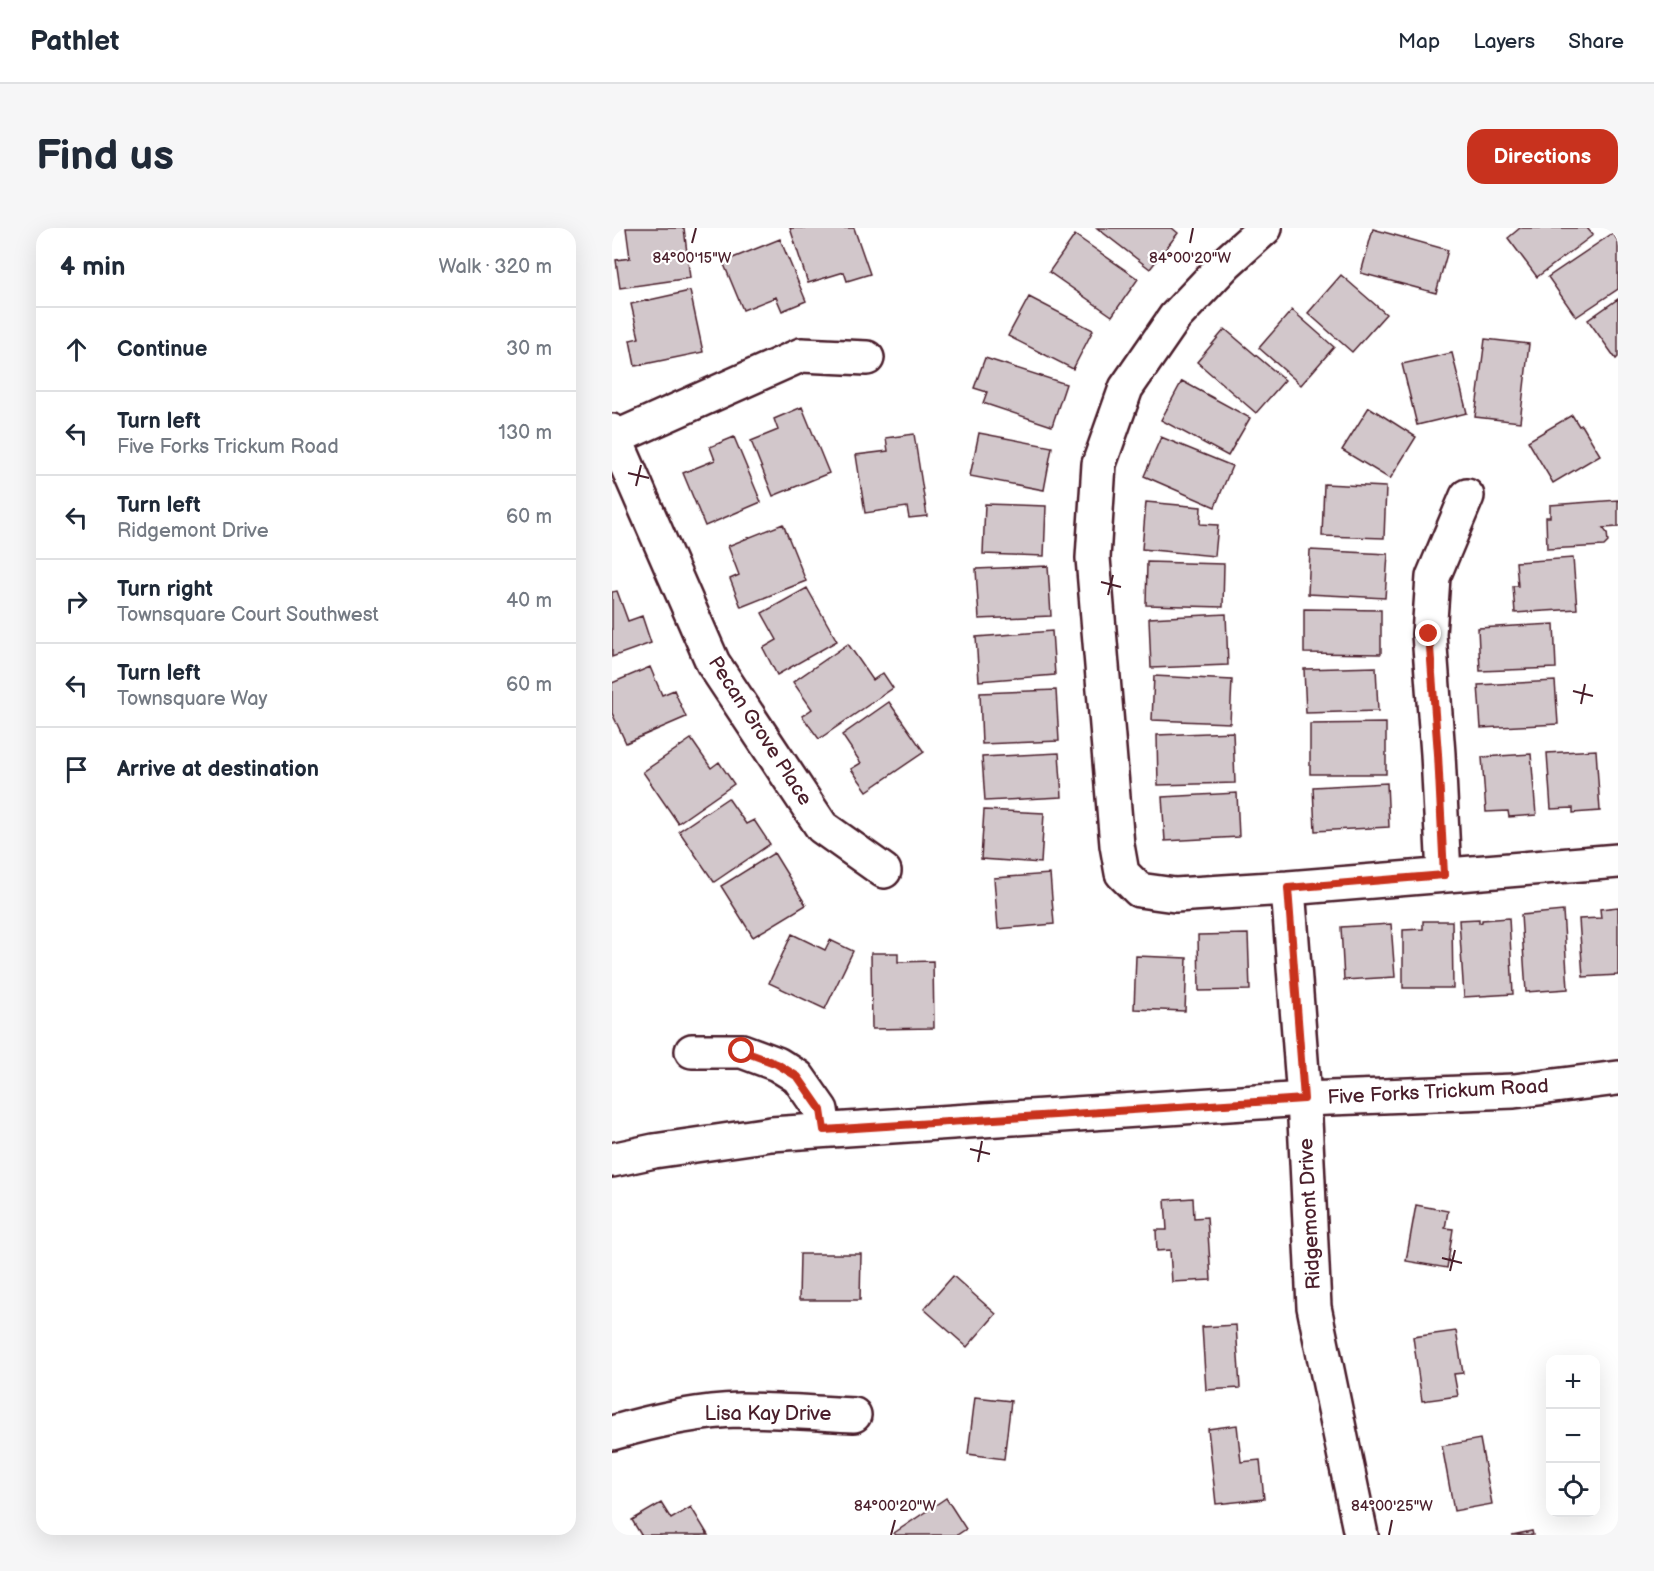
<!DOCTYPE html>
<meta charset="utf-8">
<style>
body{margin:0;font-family:"Balsamiq Sans",sans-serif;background:#f6f6f7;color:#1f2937}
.controls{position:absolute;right:18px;bottom:18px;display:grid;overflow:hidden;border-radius:12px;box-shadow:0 6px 24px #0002}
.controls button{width:54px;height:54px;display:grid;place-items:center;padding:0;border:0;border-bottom:2px solid #e0e1e3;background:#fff;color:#1f2937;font:30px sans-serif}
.stop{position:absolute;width:18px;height:18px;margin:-14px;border:4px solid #c8321e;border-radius:50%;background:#fff}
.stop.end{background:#c8321e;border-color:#fff;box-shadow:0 2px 6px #0008}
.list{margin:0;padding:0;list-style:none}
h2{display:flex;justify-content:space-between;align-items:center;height:78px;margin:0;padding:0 24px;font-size:26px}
h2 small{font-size:20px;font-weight:400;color:#747a83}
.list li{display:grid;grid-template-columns:39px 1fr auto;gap:18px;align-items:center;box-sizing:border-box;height:84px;padding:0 24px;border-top:2px solid #e0e1e3}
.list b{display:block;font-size:22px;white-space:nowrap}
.list p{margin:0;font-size:20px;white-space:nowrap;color:#747a83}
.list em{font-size:20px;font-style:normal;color:#747a83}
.icon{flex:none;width:33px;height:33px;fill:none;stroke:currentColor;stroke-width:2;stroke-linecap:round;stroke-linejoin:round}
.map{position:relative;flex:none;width:1006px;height:1307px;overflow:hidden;border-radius:18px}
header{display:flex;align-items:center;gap:36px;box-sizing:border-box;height:84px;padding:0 30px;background:#fff;border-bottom:2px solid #e0e1e3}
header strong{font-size:28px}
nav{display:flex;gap:33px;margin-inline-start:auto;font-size:21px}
.intro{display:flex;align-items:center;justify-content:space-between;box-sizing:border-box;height:144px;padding:0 36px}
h1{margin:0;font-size:42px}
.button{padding:15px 27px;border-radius:18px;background:#c8321e;color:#fff;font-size:21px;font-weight:700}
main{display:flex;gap:36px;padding:0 36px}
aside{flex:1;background:#fff;border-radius:18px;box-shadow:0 6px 24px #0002}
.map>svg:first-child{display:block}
</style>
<header>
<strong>Pathlet</strong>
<nav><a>Map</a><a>Layers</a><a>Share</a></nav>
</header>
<div class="intro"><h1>Find us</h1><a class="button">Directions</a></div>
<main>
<aside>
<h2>4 min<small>Walk · 320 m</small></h2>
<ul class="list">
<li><svg class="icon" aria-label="ahead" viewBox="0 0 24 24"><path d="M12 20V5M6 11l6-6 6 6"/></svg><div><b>Continue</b></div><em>30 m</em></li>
<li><svg class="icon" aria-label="left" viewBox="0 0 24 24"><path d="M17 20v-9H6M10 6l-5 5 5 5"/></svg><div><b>Turn left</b><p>Five Forks Trickum Road</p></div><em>130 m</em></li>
<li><svg class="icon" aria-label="left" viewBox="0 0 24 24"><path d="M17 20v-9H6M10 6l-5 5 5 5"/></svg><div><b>Turn left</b><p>Ridgemont Drive</p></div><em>60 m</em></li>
<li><svg class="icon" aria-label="right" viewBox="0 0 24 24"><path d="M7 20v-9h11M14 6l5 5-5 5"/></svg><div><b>Turn right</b><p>Townsquare Court Southwest</p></div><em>40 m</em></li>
<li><svg class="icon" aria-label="left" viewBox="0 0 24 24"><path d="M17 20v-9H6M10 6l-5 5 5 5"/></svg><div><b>Turn left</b><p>Townsquare Way</p></div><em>60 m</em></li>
<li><svg class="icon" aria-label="arrive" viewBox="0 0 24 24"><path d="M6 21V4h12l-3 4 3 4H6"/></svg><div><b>Arrive at destination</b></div></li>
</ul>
</aside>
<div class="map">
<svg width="1006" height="1307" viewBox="0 0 1006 1307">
<rect width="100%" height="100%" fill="#fff"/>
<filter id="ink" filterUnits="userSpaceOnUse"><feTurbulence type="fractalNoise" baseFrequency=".0167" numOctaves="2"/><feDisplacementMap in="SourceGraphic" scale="12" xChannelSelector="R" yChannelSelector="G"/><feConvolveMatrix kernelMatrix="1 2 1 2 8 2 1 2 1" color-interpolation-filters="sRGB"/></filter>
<g filter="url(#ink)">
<path fill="#d2c7cb" stroke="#4a1f2b" stroke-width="1.5" d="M 14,0 L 72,0 L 78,50 L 8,60 L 4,32 L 18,30 Z
M 178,0 L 242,0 L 258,46 L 235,53 L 232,44 L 196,55 Z
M 485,0 L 560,0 L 566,5 L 538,41 Z
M 908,0 L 975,0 L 981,7 L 925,49 L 896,10 Z
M 761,1 L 836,22 L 824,65 L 749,45 Z
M 1001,5 L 1006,13 L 1006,61 L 964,89 L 936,49 Z
M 463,7 L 526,51 L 500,88 L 437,44 Z
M 168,11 L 194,73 L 170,83 L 164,69 L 131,82 L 111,34 Z
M 729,47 L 774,86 L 740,124 L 696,85 Z
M 78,63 L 91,124 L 23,138 L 18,112 L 27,110 L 19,76 Z
M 417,69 L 481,102 L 461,141 L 396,108 Z
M 1006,71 L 1006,129 L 1004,131 L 976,92 Z
M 680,82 L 722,119 L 689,157 L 647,120 Z
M 613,101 L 673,152 L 644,185 L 585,134 Z
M 873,111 L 917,116 L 908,194 L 863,189 Z
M 840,125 L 855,185 L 805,197 L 790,136 Z
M 373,130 L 454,156 L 440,198 L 371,175 L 375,164 L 362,160 Z
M 570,153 L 638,190 L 616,228 L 549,192 Z
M 190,179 L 217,245 L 161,268 L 139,213 L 166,202 L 162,191 Z
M 757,179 L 804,209 L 778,251 L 730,222 Z
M 960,187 L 967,198 L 970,197 L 988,227 L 941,255 L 916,213 Z
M 367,205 L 440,219 L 432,262 L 358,248 Z
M 302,206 L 315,288 L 297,290 L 295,279 L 253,285 L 244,227 L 276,223 L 274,210 Z
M 122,209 L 149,274 L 93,298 L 71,245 L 103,232 L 98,219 Z
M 549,209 L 620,238 L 603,279 L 532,248 Z
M 712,256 L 774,259 L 772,310 L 710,308 Z
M 1006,272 L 1006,299 L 991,300 L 995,305 L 996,314 L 992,318 L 935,321 L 934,289 L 938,289 L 938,277 Z
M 534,274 L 589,279 L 588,296 L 606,297 L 603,328 L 530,321 Z
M 373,276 L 434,278 L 432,328 L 371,326 Z
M 171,296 L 194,353 L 129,379 L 118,351 L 127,347 L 116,318 Z
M 698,322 L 776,326 L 773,370 L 696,366 Z
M 961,330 L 965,381 L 903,385 L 901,358 L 906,358 L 904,334 Z
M 535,334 L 612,336 L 611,379 L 534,377 Z
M 436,338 L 439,388 L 367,391 L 364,341 Z
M 195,360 L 225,413 L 165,447 L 151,420 L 165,412 L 150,385 Z
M 5,363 L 16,393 L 30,388 L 39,415 L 0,429 L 0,364 Z
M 692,381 L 769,382 L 769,426 L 692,425 Z
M 614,386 L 616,437 L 539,440 L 537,390 Z
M 942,396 L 944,440 L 868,443 L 866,400 Z
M 440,403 L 443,447 L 367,453 L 364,409 Z
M 236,416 L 261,452 L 271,445 L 281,460 L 207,511 L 190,488 L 200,481 L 181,454 Z
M 38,439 L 50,467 L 62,462 L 74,489 L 14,515 L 0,485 L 0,455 Z
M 764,439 L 766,483 L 694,485 L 692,441 Z
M 542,448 L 620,452 L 618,495 L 540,492 Z
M 943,453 L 946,496 L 869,500 L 866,457 Z
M 444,462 L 447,513 L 370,516 L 368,465 Z
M 277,474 L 312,524 L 255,563 L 239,541 L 249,535 L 230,507 Z
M 774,495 L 774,546 L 698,546 L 698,496 Z
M 621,504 L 623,555 L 546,557 L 545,507 Z
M 79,511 L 99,540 L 107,534 L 122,556 L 66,595 L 31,544 Z
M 984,522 L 988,583 L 961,585 L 961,580 L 939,581 L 935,525 Z
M 447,525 L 450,569 L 373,573 L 370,529 Z
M 919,526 L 924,587 L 897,589 L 896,583 L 874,584 L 870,529 Z
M 775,555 L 777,599 L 703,603 L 701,559 Z
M 625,565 L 627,609 L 553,613 L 550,569 Z
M 116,570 L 134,596 L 142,592 L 158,616 L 102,654 L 67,603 Z
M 372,582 L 432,585 L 429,635 L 369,631 Z
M 162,625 L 194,677 L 141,709 L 109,658 Z
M 438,646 L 442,696 L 386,701 L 382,650 Z
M 1006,679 L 1006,747 L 971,749 L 967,691 L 989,690 L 988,681 Z
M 951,683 L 956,761 L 914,764 L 909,687 Z
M 897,690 L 901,766 L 852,769 L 847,692 L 867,691 L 867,695 L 870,694 L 870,692 Z
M 811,693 L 840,693 L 841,760 L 791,760 L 791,702 L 811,701 Z
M 779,696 L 783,749 L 732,752 L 729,699 Z
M 180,706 L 213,722 L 218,712 L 241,723 L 213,781 L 157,755 Z
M 636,706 L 638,762 L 587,763 L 586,707 Z
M 259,725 L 286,725 L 286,734 L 321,733 L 322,800 L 260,801 Z
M 524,728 L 575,730 L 573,783 L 522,781 Z
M 581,970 L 582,990 L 595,989 L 599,1052 L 560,1054 L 558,1022 L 545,1023 L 544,1002 L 555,1002 L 553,972 Z
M 804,977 L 836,983 L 833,1000 L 841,1001 L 835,1040 L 794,1033 Z
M 188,1026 L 249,1026 L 248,1072 L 187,1072 Z
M 341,1048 L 384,1086 L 355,1119 L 312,1081 Z
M 624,1097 L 628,1160 L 594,1162 L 590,1099 Z
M 844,1103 L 851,1145 L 842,1146 L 846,1168 L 810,1173 L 801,1109 Z
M 363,1169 L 399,1173 L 392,1231 L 356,1226 Z
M 625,1197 L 629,1234 L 648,1232 L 652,1271 L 604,1276 L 596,1201 Z
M 868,1211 L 880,1276 L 842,1283 L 830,1218 Z
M 334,1270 L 354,1301 L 345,1307 L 284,1307 L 282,1305 Z
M 49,1275 L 59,1291 L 79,1279 L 96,1307 L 29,1307 L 20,1292 Z
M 920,1303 L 921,1307 L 900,1307 Z"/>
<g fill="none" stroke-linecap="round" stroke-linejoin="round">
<g stroke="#4a1f2b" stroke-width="38">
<path id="minor" d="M 653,0 L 615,34 L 563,89 L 514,160 L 487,236 L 481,330 L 505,617 L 510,645 L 527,662 L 563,667 L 676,660 L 1006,633
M 0,203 L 101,435 L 210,599 L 272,643
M 3,210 L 189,127 L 255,130
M 832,647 L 826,526 L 817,406 L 821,349 L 855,268
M 676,660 L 692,871 L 702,1079 L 749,1307
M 80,823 L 130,823 L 165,836 L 186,849 L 209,882 L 212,902
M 0,1205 C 41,1193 84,1183 127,1182 C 165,1182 204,1185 242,1187"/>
</g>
<g stroke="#4a1f2b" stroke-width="38">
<path id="major" d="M 0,932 L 42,923 L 159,906 L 692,871 L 902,863 L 1006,850"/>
</g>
<use href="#minor" stroke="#fff" stroke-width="33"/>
<use href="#major" stroke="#fff" stroke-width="33"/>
</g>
</g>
<g fill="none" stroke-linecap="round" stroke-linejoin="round" filter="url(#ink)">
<path stroke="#c8321e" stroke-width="8" d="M 130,823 L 165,836 L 186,849 L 209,882 L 212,902 L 692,871 L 676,660 L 832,647 L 826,526 L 817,406"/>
</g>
<path fill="none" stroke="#4a1f2b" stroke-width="2" d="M 80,15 L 84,0M 578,15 L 581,0M 16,245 L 37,250M 24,258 L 29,237M 489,354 L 509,359M 496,367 L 501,347M 961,463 L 981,468M 969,476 L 973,456M 358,921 L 378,926M 366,934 L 370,913M 830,1030 L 850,1035M 838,1043 L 843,1022M 279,1307 L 283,1292M 777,1307 L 780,1292"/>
<g text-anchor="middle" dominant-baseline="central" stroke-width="4.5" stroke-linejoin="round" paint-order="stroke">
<g font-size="20" fill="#4a1f2b" stroke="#fff">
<text transform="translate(148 503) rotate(57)">Pecan Grove Place</text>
<text transform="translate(826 864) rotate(-3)">Five Forks Trickum Road</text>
<text transform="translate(698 986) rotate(-93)">Ridgemont Drive</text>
<text x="156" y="1186">Lisa Kay Drive</text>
</g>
</g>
<g font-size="15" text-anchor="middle" fill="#4a1f2b" stroke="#fff" stroke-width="4.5" stroke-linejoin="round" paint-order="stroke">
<text x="80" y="35">84°00'15"W</text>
<text x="578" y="35">84°00'20"W</text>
<text x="283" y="1283">84°00'20"W</text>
<text x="780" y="1283">84°00'25"W</text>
</g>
</svg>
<div class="controls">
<button>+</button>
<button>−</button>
<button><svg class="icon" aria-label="locate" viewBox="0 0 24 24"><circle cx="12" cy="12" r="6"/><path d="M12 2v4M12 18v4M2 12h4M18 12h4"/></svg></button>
</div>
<div class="stop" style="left:130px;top:823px"></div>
<div class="stop end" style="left:817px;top:406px"></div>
</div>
</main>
